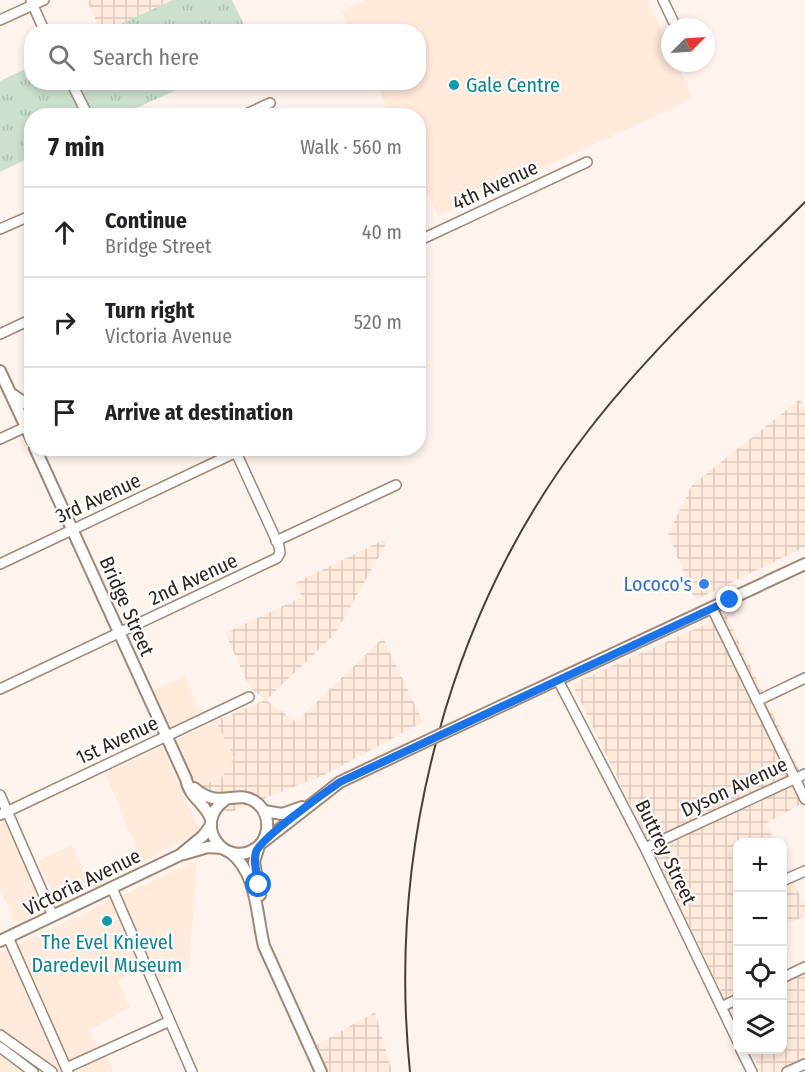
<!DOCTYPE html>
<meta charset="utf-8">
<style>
body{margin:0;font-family:"Fira Sans Condensed",sans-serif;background:#f6f6f6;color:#202124}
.controls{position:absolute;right:18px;bottom:18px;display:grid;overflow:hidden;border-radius:12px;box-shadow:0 3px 9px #0003}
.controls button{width:54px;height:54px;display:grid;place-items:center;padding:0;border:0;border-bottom:2px solid #e0e0e0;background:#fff;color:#202124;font:30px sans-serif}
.compass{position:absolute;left:661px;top:18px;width:54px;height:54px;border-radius:50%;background:#fff;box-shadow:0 3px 9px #0003;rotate:66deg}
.stop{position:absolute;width:18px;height:18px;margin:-14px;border:4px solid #1a73e8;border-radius:50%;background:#fff}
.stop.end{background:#1a73e8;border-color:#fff;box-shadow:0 2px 6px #0008}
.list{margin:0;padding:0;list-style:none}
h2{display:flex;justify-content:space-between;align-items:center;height:78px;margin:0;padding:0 24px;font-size:26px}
h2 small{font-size:20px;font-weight:400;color:#757577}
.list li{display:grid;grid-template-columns:39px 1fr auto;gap:18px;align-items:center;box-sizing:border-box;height:90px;padding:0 24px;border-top:2px solid #e0e0e0}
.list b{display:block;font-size:22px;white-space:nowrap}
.list p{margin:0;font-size:20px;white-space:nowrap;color:#757577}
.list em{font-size:20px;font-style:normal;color:#757577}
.icon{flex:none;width:33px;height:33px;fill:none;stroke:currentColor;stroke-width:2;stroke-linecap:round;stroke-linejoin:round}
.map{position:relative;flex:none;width:805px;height:1072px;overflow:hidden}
.search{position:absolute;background:#fff;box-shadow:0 3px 9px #0003;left:24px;top:24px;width:402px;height:66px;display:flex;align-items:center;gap:15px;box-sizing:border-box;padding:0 21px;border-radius:24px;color:#757577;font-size:22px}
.panel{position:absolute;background:#fff;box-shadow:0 3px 9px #0003;left:24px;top:108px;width:402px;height:348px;border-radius:24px}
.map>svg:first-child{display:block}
</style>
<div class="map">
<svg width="805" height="1072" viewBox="0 0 805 1072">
<defs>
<pattern id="industrial-grid" width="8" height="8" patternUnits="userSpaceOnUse" patternTransform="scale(1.5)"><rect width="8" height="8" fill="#ffeadc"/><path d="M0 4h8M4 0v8" fill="none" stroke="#dbc8bc"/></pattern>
<pattern id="grass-tufts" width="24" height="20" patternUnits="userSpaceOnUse" patternTransform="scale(1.5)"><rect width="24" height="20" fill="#cce0ce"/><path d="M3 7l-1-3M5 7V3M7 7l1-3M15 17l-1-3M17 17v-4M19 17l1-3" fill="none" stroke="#b0c0b0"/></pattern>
</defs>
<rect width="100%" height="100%" fill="#fff4ed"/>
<path fill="#ffeadc" d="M 366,0 L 648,0 L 670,48 L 670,63 L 677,63 L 693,99 L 438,216 L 419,175 L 418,116 L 391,115 L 375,83 L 418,82 L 418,32 L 351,31 L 341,11 Z
M 184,676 L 201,714 L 171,727 L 153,691 Z
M 216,721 L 234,758 L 223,776 L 197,788 L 175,740 Z
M 162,747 L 200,831 L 142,862 L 105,773 Z
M 4,820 L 46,910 L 16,923 L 0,889 L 0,822 Z
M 72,845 L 91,887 L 58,902 L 38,861 Z
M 197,860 L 189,968 L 160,982 L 153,963 L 118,981 L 130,1008 L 89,1030 L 102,1059 L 107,1056 L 113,1072 L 0,1072 L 0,953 Z"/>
<path fill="url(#industrial-grid)" d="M 87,0 L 173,0 L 106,31 L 101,32 Z
M 800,399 L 805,410 L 805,547 L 695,600 L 668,534 L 692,485 Z
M 390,537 L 335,634 L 266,700 L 296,722 L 383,638 L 423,722 L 326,774 L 228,813 L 197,788 L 223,776 L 234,758 L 216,721 L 265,700 L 249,686 L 225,633 L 302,597 L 295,583 Z
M 726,615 L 805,781 L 805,802 L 766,823 L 775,842 L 738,842 L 737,1024 L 572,684 Z
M 782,858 L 805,906 L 805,916 L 783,926 Z
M 805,963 L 805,1072 L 761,1072 L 750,1050 L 782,1050 L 783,971 Z
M 375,1012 L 392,1072 L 329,1072 L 317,1045 Z"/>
<path fill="url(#grass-tufts)" d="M 173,0 L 232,0 L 247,31 L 105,31 Z
M 31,66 L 32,82 L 192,83 L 121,115 L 32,116 L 31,157 L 0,172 L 0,81 Z"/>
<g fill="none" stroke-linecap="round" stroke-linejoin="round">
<g stroke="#9f8776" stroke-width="12">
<path id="minor" d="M 663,0 L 673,21
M 31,1 L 45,32
M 0,20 L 44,0
M 71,82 L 88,116
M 242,116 L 270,103
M 0,229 L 32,215
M 418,241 L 587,162
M 0,334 L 32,319
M 0,439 L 32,424
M 276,541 L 396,485
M 0,564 L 245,448
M 712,608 L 805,799
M 558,680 L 645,848 L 738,1042
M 0,689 L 277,558 L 280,553 L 279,546 L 234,448
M 757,701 L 805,678
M 0,795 L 53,916
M 0,815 L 249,697
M 645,848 L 805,774
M 782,881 L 805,871
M 112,888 L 192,1072
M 8,937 L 68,1072
M 782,978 L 805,967
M 721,1007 L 738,999
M 0,1035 L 52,1072
M 0,1047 L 33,1072
M 741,1050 L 752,1072
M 66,1068 L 170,1021
M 787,1072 L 805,1064"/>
</g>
<g stroke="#9f8776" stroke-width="14">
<path id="major" d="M 0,371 L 32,440
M 13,395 L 32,408
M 35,448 L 186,779 C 189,797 205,803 211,819
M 514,700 L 805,564
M 194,788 C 222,812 237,786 258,804 C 265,810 268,820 267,829 C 266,837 262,844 256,848 C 225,870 191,824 225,800
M 264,811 L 282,814 L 302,807
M 263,842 L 340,782 L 414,747
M 259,846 L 254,862 L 260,895
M 230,852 C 258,874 256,914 264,946 L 321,1072
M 184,854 L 208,847 L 222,848
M 0,941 L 180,855 L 203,836 L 211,825"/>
</g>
<use href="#minor" stroke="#fff" stroke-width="9"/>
<use href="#major" stroke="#fff" stroke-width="10"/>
<path stroke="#493f38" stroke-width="2" d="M 410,1072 C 387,847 449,610 588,431 C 652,348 731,276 805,202"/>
<g stroke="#9f8776" stroke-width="14" stroke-linecap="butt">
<path id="major-bridge" d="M 414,747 L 514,700"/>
</g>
<use href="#major-bridge" stroke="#fff" stroke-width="10"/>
</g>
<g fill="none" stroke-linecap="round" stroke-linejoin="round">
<path stroke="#1a73e8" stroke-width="8" d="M 259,885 C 257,874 253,863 256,852 C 261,838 324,793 340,782 L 730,600"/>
</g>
<g fill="#0f9aa8" stroke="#fff" stroke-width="2">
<circle cx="454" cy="85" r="6"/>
<circle cx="107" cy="921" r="6"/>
</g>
<circle fill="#3f7fe0" stroke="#fff" stroke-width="2" cx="704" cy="584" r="6"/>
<g text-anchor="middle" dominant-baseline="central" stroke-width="4.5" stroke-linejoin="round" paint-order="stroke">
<g font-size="20" fill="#0d838f" stroke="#fff" text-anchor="start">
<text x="466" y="85">Gale Centre</text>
<text x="107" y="942" text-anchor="middle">The Evel Knievel<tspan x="107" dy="23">Daredevil Museum</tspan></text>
</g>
<g font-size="20" fill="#2d231c" stroke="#fff">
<text transform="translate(495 185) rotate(-25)">4th Avenue</text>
<text transform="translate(98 498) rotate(-25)">3rd Avenue</text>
<text transform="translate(193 579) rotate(-25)">2nd Avenue</text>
<text transform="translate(127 606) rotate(66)">Bridge Street</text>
<text transform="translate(117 740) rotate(-25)">1st Avenue</text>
<text transform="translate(734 787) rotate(-25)">Dyson Avenue</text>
<text transform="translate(666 852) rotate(64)">Buttrey Street</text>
<text transform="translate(82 882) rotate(-26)">Victoria Avenue</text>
</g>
<g font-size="20" fill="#366cbe" stroke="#fff" text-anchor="end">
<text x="692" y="584">Lococo's</text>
</g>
</g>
</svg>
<div class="controls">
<button>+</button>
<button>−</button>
<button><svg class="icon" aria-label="locate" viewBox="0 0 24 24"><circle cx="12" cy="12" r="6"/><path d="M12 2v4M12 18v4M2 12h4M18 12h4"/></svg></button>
<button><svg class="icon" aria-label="layers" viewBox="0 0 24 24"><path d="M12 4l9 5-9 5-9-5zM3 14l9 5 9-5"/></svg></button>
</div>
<svg class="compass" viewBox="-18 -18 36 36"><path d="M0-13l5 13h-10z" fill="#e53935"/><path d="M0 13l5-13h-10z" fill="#757577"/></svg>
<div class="stop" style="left:259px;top:885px"></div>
<div class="stop end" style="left:730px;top:600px"></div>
<div class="search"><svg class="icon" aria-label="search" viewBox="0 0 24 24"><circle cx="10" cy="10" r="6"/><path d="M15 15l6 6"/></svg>Search here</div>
<section class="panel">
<h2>7 min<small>Walk · 560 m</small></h2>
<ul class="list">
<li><svg class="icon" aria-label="ahead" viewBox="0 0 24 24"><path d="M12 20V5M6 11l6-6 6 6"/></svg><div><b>Continue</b><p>Bridge Street</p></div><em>40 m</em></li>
<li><svg class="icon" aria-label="right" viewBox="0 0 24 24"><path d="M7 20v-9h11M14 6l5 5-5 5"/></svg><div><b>Turn right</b><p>Victoria Avenue</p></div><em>520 m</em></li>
<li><svg class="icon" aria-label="arrive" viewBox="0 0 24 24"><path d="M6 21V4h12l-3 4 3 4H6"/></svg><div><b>Arrive at destination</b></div></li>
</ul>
</section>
</div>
